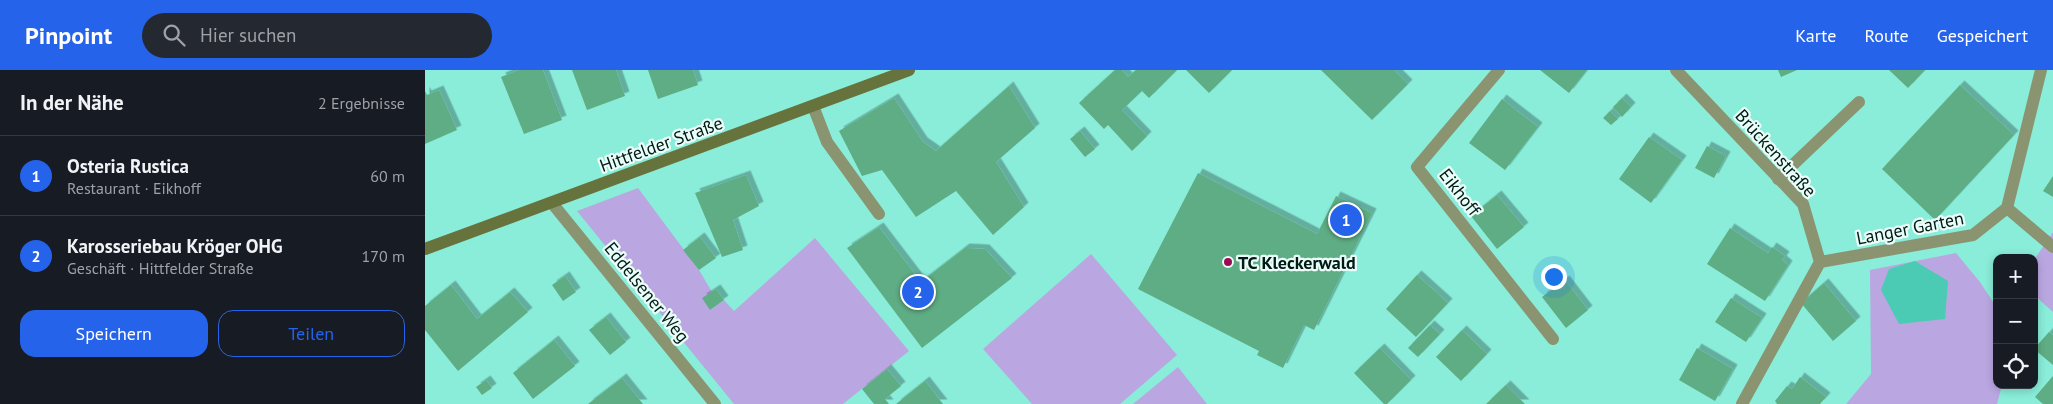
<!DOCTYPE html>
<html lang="de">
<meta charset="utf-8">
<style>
body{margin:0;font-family:"PT Sans",sans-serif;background:#242831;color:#f1f3f6}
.controls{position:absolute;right:15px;bottom:15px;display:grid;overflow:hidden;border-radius:10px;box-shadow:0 2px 8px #0003}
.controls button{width:45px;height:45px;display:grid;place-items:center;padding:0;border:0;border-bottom:1px solid #363941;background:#171b24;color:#f1f3f6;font:25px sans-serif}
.you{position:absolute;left:1128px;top:206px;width:18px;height:18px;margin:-12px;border:4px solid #fff;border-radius:50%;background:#1a73e8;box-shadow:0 0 0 8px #1a73e833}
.badge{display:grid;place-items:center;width:32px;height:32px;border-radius:50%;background:#2563eb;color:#fff;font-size:16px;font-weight:700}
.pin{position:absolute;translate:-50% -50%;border:2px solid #fff;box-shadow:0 1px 5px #0006}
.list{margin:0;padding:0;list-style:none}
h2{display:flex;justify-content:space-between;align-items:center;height:65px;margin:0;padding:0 20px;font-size:21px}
h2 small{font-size:16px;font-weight:400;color:#9ea1a6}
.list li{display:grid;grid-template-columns:32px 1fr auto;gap:15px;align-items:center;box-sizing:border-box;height:80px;padding:0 20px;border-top:1px solid #363941}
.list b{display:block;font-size:19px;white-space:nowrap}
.list p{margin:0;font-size:16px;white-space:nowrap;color:#9ea1a6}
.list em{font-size:16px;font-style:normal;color:#9ea1a6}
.actions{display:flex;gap:10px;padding:15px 20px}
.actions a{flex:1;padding:11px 0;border:1px solid #2563eb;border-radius:15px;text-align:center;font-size:18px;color:#2563eb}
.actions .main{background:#2563eb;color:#fff}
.icon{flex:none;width:28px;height:28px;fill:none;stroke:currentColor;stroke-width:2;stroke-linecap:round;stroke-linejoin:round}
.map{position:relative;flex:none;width:1628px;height:334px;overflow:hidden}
header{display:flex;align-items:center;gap:30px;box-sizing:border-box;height:70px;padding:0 25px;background:#2563eb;color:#fff}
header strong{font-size:24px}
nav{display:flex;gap:28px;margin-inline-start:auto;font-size:18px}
.search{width:350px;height:45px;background:#242831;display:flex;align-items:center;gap:12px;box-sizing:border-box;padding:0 18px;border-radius:28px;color:#9ea1a6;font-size:19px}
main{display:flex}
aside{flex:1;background:#171b24}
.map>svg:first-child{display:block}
</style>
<header>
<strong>Pinpoint</strong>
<div class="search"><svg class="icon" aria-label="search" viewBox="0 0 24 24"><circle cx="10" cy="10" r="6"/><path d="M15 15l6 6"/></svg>Hier suchen</div>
<nav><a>Karte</a><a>Route</a><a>Gespeichert</a></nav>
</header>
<main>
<aside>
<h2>In der Nähe<small>2 Ergebnisse</small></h2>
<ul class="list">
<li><span class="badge">1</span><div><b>Osteria Rustica</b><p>Restaurant · Eikhoff</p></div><em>60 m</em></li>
<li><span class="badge">2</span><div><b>Karosseriebau Kröger OHG</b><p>Geschäft · Hittfelder Straße</p></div><em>170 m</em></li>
</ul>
<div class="actions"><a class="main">Speichern</a><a>Teilen</a></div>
</aside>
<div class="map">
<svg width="1628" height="334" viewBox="0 0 1628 334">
<defs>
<filter id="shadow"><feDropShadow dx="4.5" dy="-4.5" stdDeviation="0" flood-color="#0004"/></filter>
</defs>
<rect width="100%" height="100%" fill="#89edd9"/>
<path fill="#baa7e1" d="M 213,118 L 274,200 L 287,222 L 285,240 L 299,230 L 309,241 L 390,168 L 484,281 L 418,334 L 309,334 L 152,141 Z
M 1628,162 L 1628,242 L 1609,225 L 1609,190 Z
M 1531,183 L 1555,212 L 1572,238 L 1572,315 L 1577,315 L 1572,334 L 1421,334 L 1446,304 L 1445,200 Z
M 666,184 L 752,285 L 695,334 L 607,334 L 558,279 Z
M 753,297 L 782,334 L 708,334 Z"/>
<path fill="#4bcbb4" d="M 1490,191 L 1523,211 L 1520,249 L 1474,254 L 1456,220 L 1464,199 Z"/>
<path fill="#5fad84" filter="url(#shadow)" d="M 94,0 L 118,0 L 137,50 L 99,64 L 76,7 Z
M 147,0 L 191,0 L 200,26 L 162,40 Z
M 223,0 L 268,0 L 273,15 L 233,29 Z
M 690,0 L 697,0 L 703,7 L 711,0 L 752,0 L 724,28 L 717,21 L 697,40 L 722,66 L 707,81 L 683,55 L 679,59 L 654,33 Z
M 761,0 L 807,0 L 784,23 Z
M 896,0 L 969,0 L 983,14 L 947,50 Z
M 1115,0 L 1162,0 L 1144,23 Z
M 1353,0 L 1372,0 L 1356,7 Z
M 1464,0 L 1500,0 L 1483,18 Z
M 1535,15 L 1589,65 L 1510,150 L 1457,99 Z
M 584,16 L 610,58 L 571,92 L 599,137 L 568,165 L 531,121 L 491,147 L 457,100 L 437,106 L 414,61 L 469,28 L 498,72 L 511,81 Z
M 14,20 L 32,60 L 0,74 L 0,21 L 2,25 Z
M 1197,28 L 1206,37 L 1197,47 L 1188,37 Z
M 1077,29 L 1113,57 L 1080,100 L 1044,73 Z
M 1185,41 L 1193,49 L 1186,55 L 1178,48 Z
M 655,61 L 670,79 L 660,87 L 645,69 Z
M 1224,67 L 1257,90 L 1226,133 L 1194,109 Z
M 1282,76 L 1301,86 L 1289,108 L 1270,98 Z
M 773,103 L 892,164 L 911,126 L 947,143 L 889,260 L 879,255 L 858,298 L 832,285 L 834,281 L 713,219 Z
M 321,105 L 334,136 L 308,150 L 318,180 L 297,187 L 270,123 Z
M 1628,106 L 1628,127 L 1618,121 Z
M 1072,125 L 1099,157 L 1072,179 L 1046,146 Z
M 454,157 L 496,212 L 540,178 L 560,179 L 587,208 L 497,278 L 422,178 Z
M 1305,158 L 1343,183 L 1347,177 L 1360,186 L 1357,190 L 1363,195 L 1340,231 L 1282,194 Z
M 275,167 L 291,188 L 274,200 L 258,180 Z
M 992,205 L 1023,233 L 991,267 L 961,239 Z
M 140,206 L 151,222 L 138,231 L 127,215 Z
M 1140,210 L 1163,240 L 1141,258 L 1117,227 Z
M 1399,213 L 1431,251 L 1408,271 L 1376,233 Z
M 26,215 L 52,249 L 85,222 L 103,242 L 33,301 L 0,260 L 0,236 Z
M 291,219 L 299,230 L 285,240 L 277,228 Z
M 1306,228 L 1337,248 L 1321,272 L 1290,252 Z
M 181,247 L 201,272 L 185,285 L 164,260 Z
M 1005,255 L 1015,264 L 993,287 L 983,278 Z
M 1037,260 L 1062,284 L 1036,311 L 1011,287 Z
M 1624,262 L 1628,265 L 1628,295 L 1609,279 Z
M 129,270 L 150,296 L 108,329 L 88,303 Z
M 955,278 L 986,310 L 962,334 L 959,334 L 929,303 Z
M 1272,278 L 1308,299 L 1290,331 L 1254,310 Z
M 462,299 L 476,316 L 460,329 L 464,334 L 449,334 L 437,319 Z
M 1628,306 L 1628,334 L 1618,334 L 1610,327 Z
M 1375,307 L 1401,327 L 1395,334 L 1352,334 L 1350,331 L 1362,316 L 1367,319 Z
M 197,308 L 218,334 L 163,334 Z
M 61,310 L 67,318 L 57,325 L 51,317 Z
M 500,311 L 518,334 L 471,334 Z
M 1081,315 L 1100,334 L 1061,334 Z"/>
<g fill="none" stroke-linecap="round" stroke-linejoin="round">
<path stroke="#8b9470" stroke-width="12" d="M 388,36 L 402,72 L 454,144
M 1353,109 L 1434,32
M 1582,138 L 1628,177"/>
<path stroke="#8b9470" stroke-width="12" d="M 1074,0 L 992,97 L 1128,269
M 1251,0 L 1378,134 L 1395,192 L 1317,334
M 127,133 L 290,334
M 1395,192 L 1548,165 L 1582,138 L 1616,0"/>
<path stroke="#67733c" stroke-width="12" d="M 0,179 L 484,0"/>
</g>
<circle fill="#9d0954" stroke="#ebfdf9" stroke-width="2" cx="803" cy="192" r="5"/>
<g text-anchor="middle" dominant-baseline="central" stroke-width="4.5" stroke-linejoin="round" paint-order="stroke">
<g font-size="18" fill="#001a14" stroke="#ebfdf9">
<text transform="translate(236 74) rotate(-20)">Hittfelder Straße</text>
<text transform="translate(1351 83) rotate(48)">Brückenstraße</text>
<text transform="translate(1035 122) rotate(52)">Eikhoff</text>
<text transform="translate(1485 158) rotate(-11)">Langer Garten</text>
<text transform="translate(222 222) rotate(51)">Eddelsener Weg</text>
</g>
<g font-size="18" font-weight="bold" fill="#001a14" stroke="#ebfdf9" text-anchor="start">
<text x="813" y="192">TC Kleckerwald</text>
</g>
</g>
</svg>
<div class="controls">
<button>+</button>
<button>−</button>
<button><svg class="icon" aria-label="locate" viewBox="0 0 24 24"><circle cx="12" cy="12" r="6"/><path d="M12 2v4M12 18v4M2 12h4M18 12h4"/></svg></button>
</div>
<div class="you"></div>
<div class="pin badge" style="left:921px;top:150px">1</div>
<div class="pin badge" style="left:493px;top:222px">2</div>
</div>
</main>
